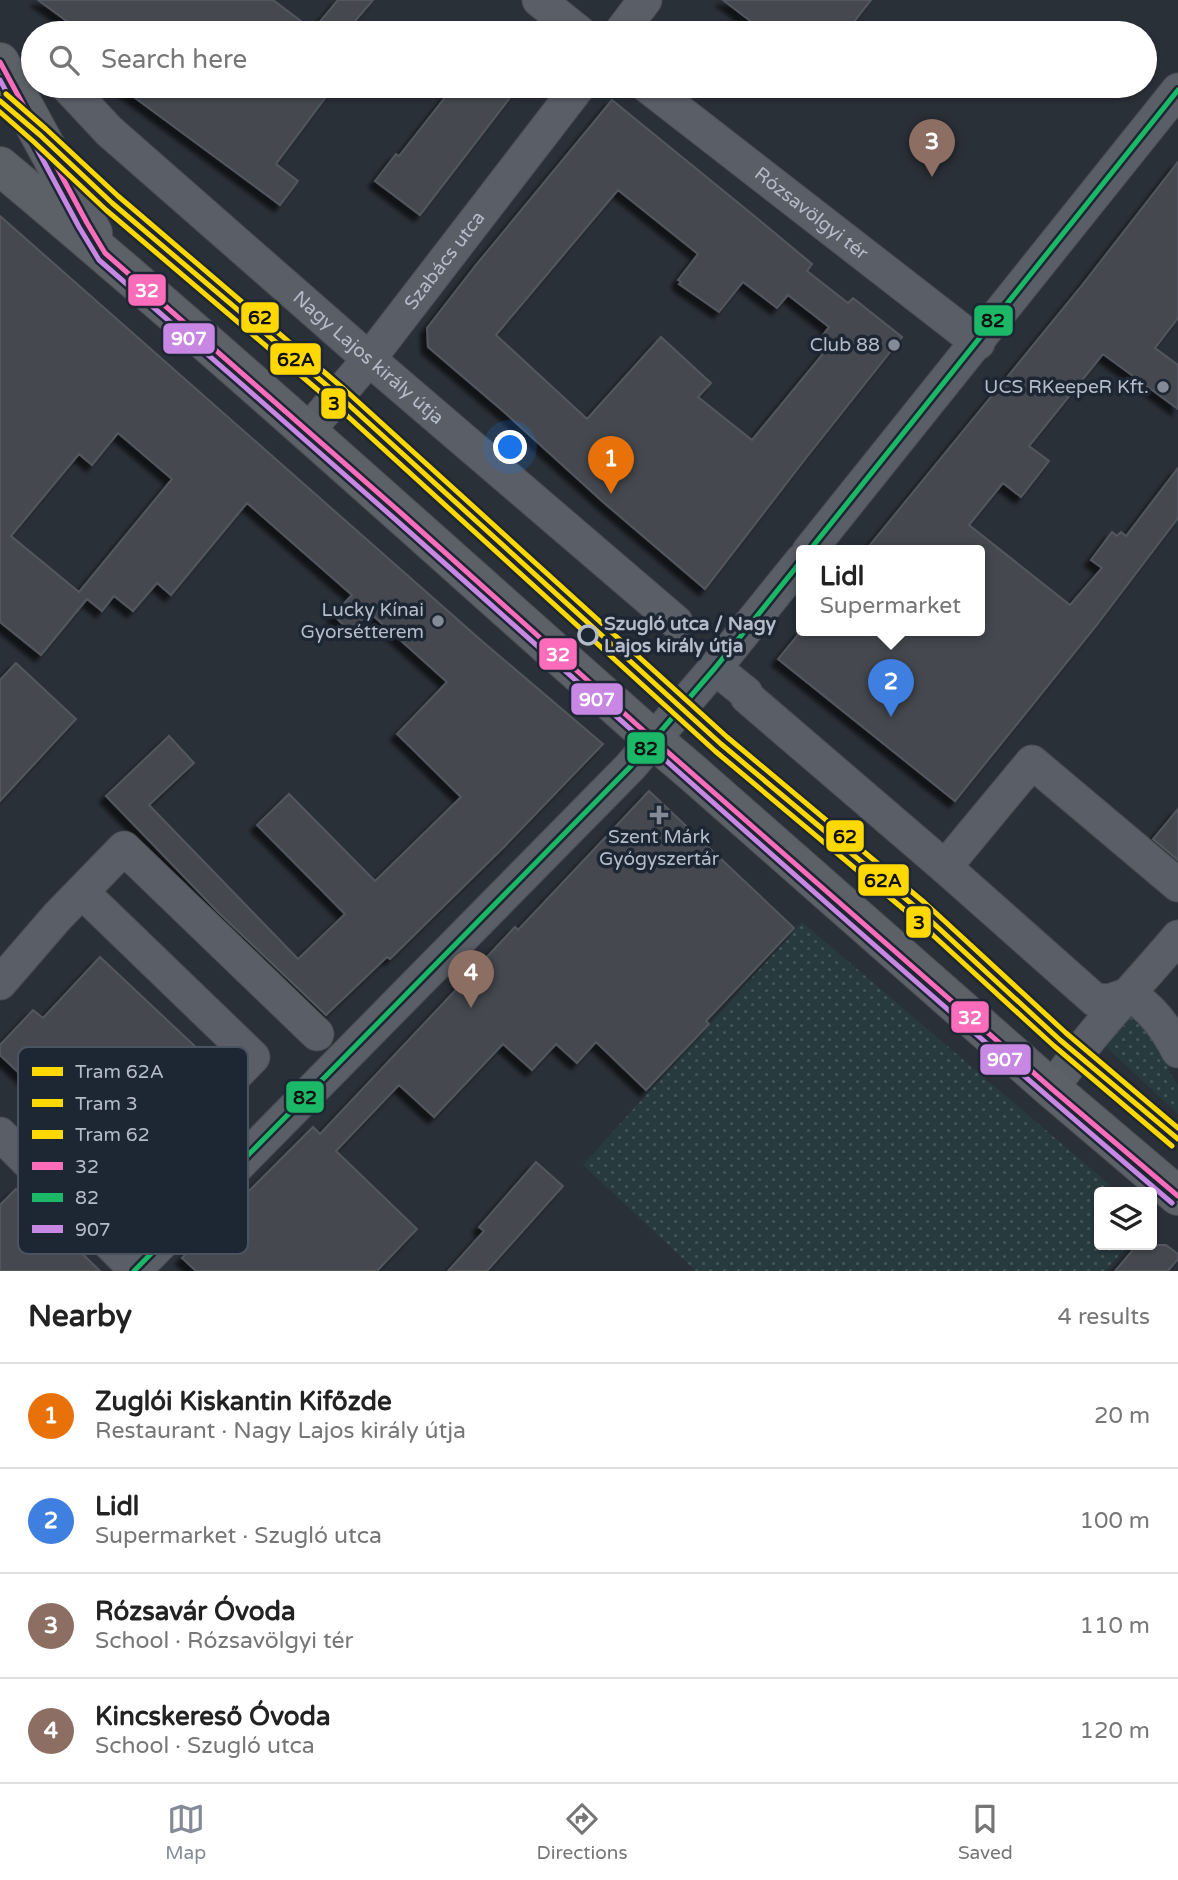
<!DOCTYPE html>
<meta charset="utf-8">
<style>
body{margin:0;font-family:"Varela Round",sans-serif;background:#f2f2f2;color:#222}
.controls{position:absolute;right:21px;bottom:21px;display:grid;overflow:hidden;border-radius:7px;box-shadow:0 2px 5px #0004}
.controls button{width:63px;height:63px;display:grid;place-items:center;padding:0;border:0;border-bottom:2px solid #e0e0e0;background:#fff;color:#222;font:35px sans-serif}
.you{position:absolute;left:511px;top:448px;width:24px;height:24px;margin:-18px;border:5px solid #fff;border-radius:50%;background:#1a73e8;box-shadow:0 0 0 10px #1a73e833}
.badge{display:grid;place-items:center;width:46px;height:46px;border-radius:50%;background:#848b96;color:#fff;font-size:23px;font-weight:700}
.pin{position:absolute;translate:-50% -58px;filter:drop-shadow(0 2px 4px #0008)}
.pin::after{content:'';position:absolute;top:37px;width:24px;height:21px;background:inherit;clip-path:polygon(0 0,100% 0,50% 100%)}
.popup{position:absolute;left:796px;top:545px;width:189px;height:91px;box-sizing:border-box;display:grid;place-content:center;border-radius:7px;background:#fff;filter:drop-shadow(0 2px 5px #0005);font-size:23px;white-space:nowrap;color:#767676}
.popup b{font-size:26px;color:#222}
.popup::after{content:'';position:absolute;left:50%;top:100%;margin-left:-14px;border:14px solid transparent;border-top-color:#fff}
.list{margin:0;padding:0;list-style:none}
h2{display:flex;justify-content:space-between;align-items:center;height:91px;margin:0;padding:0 28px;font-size:30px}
h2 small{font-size:23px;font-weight:400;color:#767676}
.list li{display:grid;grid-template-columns:46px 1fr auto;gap:21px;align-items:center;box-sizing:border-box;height:105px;padding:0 28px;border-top:2px solid #e0e0e0}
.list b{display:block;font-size:26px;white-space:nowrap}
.list p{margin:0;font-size:23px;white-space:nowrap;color:#767676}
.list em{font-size:23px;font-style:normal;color:#767676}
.icon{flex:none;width:38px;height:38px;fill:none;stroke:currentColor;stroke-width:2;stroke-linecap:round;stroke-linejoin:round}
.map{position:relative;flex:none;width:1178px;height:1271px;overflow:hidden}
.search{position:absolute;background:#fff;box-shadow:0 2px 5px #0004;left:21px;right:21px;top:21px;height:77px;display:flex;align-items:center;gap:18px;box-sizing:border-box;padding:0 24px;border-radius:38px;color:#767676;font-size:26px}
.sheet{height:511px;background:#fff}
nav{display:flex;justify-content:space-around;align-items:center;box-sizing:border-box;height:98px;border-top:2px solid #e0e0e0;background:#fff;font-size:19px;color:#767676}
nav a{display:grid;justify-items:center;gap:4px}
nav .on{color:#848b96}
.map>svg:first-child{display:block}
</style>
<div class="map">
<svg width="1178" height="1271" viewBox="0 0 1178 1271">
<defs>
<pattern id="grass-dots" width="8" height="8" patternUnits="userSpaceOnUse" patternTransform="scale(1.75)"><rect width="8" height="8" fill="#273a3e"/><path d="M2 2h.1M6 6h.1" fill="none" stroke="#445559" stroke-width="1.8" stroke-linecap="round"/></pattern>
<filter id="shadow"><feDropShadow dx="-6" dy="6" stdDeviation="2" flood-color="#0009"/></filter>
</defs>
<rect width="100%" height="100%" fill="#2a3038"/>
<path fill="url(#grass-dots)" d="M 802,922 L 1118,1192 L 1099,1192 L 1099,1245 L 1128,1245 L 1105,1271 L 696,1271 L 583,1165 Z
M 1133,1016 L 1164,1046 L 1169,1071 L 1178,1085 L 1178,1114 L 1105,1046 Z"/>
<path fill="#444950" stroke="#52575f" stroke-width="2" fill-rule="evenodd" filter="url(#shadow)" d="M 38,0 L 273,0 L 313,30 L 338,0 L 373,0 L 345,33 L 83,33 Z
M 723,0 L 871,0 L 845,33 L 766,33 Z
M 119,86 L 334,86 L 276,164 L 298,181 L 280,205 Z
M 454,86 L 519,86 L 420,215 L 375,181 L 396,154 L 399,156 Z
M 612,100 L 758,219 L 812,264 L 807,271 L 848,303 L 853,298 L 902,337 L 806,458 L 705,589 L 603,502 L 503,411 L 428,347 L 427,328 L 476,265 ZM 618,190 L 698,254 L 678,280 L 681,282 L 679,284 L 719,312 L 743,282 L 777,308 L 788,295 L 829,327 L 822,336 L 831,344 L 752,440 L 698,397 L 711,383 L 661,337 L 587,419 L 496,335 Z
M 1178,162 L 1178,318 L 1155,348 L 1178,365 L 1178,409 L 1103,354 L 1029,446 L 1049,461 L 1021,497 L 1003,483 L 969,525 L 1070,605 L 1102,568 L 1091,560 L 1112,532 L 1117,536 L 1121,532 L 1126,536 L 1178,468 L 1178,518 L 1096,626 L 955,801 L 778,659 L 801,631 L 980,631 L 980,551 L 865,551 L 1079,289 Z
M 0,216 L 483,642 L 603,744 L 505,846 L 390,959 L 387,957 L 326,1015 L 218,912 L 106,796 L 169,736 L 194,763 L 149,805 L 298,959 L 345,914 L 257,825 L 289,794 L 375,881 L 461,797 L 397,734 L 447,682 L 369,612 L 351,632 L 333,615 L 352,595 L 247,503 L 171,595 L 157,583 L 133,611 L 114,596 L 102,611 L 87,599 L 41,655 L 0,622 ZM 118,433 L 172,479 L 79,592 L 11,536 L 79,454 L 92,465 Z
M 16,663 L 76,719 L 0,801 L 0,680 Z
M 649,791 L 794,928 L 706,1021 L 709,1024 L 646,1090 L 596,1042 L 577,1063 L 556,1044 L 532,1070 L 503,1044 L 434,1117 L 399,1085 L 336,1151 L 417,1229 L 377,1271 L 196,1271 L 182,1258 L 313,1127 L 320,1134 L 515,927 L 518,930 Z
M 1178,809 L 1178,860 L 1153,839 Z
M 100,957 L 217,1067 L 175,1110 L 171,1118 L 170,1124 L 163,1131 L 178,1145 L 139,1186 L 0,1055 L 0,1045 L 33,1010 L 43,1018 Z
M 536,1162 L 563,1186 L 487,1271 L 448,1271 L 484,1231 L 479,1227 Z
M 16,1189 L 100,1271 L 0,1271 L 0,1205 Z
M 1137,1245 L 1166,1245 L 1178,1254 L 1178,1259 L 1168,1271 L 1115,1271 Z"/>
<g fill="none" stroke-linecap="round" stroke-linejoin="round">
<g stroke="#484c53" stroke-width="35">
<g id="minor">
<path d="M 539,0 L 580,33"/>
<path d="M 620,33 L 645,0"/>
<path id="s1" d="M 67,86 L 109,131 L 369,359 L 676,622"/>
<path id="s2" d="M 647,86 L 978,343"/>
<path id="s3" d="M 307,432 L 369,359 L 579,86"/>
<path d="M 809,551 L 1178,90"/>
<path d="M 715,668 L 746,693 L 747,697 L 945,867 L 1095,1000 L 1109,1001 L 1129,994"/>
<path d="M 945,867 L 1032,762 L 1178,885"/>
<path d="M 82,892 L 253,1057 L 189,1123"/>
<path d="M 0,983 L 57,917 L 124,848 L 317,1034"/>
<path d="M 1129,994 C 1152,1008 1166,1028 1178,1051"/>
<path d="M 1052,1089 C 1089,1034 1136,987 1178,937"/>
<path d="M 0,1134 L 137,1271"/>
<path d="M 134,1271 L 630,767 L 715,668 L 802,560"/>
</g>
</g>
<g stroke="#484c55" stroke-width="40">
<path id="major" d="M 0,62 L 93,233
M 0,166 C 223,352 437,548 654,740 L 694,774 L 1052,1089 L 1178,1196"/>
</g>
<use href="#minor" stroke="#5a5e66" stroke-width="33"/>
<use href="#major" stroke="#5c6168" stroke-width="38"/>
<g stroke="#1d2633" stroke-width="10">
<path id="bus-1" d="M 0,62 L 87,223 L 105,253 L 401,513 L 654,740 L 1052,1089 L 1178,1196"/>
</g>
<g stroke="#1d2633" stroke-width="10">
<path id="bus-2" d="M 809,551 L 1178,90
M 134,1271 L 630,767 L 715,668 L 802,560"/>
</g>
<g stroke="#1d2633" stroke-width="10">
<path id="bus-3" d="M 0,80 L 79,227 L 99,260 C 198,346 298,433 396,520 C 653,749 910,980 1172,1203"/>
</g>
<use href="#bus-1" stroke="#fb6dba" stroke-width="5"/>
<use href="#bus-2" stroke="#1ab867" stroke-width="5"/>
<use href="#bus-3" stroke="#c787e3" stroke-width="5"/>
<g stroke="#1d2633" stroke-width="10">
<path id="tram-1" d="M 0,101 L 40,135 L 112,203 L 338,395 L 721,744 L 919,910 L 1060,1040 L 1178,1139"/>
</g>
<g stroke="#1d2633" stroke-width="10">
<path id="tram-2" d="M 0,112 L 34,142 L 106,210 L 332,402 L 715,751 L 913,917 L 1054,1046 L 1172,1146"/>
</g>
<g stroke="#1d2633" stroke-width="10">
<path id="tram-3" d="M 6,94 L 46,129 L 118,196 L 344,389 L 727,737 L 925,903 L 1066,1033 L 1178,1128"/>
</g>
<use href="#tram-1" stroke="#ffd800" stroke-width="5"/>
<use href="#tram-2" stroke="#ffd800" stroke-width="5"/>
<use href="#tram-3" stroke="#ffd800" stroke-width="5"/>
</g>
<g fill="#848b96" stroke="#1d2633" stroke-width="2.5">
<circle cx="894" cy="345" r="7"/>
<circle cx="1163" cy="387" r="7"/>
<circle cx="438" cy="621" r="7"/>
<path d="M655.5 804.5h7v7h7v7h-7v7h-7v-7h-7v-7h7z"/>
</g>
<circle fill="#1d2633" stroke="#b4bcc9" stroke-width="3.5" cx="588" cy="635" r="9"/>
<g text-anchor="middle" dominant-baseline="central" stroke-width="7" stroke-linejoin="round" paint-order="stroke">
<g font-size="19" fill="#b4bcc9" stroke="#1d2633">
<text stroke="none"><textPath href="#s2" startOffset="208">Rózsavölgyi tér</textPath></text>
<text stroke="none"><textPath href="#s3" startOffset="220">Szabács utca</textPath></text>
<text stroke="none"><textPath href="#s1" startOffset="406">Nagy Lajos király útja</textPath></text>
</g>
<g font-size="19" fill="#b4bcc9" stroke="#1d2633" text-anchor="end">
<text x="880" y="345">Club 88</text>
<text x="1149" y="387">UCS RKeepeR Kft.</text>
<text x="424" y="610">Lucky Kínai<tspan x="424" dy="22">Gyorsétterem</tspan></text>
<text x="659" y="837" text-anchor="middle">Szent Márk<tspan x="659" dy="22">Gyógyszertár</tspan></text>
</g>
<g font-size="19" font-weight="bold" fill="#b4bcc9" stroke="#1d2633" text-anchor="start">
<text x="604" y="624">Szugló utca / Nagy<tspan x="604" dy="22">Lajos király útja</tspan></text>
</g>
</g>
<rect x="18" y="1047" width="230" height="207" rx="10" fill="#1d2633" stroke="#4a5360" stroke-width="2"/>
<rect x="32" y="1067" width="31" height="9" fill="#ffd800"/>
<rect x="32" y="1099" width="31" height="8" fill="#ffd800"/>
<rect x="32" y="1130" width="31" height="9" fill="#ffd800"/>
<rect x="32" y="1162" width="31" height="8" fill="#fb6dba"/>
<rect x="32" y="1193" width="31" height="9" fill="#1ab867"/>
<rect x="32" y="1225" width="31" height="8" fill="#c787e3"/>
<g font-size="19" fill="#b4bcc9">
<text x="75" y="1078">Tram 62A</text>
<text x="75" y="1110">Tram 3</text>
<text x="75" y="1141">Tram 62</text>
<text x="75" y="1173">32</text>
<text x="75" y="1204">82</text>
<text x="75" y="1236">907</text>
</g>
<g stroke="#1d2633" stroke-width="2.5">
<rect x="127" y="273" width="40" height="34" rx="7" fill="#fb6dba"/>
<rect x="240" y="301" width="40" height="33" rx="7" fill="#ffd800"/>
<rect x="973" y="304" width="41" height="33" rx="7" fill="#1ab867"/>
<rect x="162" y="322" width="54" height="33" rx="7" fill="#c787e3"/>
<rect x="269" y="342" width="53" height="34" rx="7" fill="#ffd800"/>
<rect x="320" y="387" width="27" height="33" rx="7" fill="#ffd800"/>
<rect x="538" y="637" width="40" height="34" rx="7" fill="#fb6dba"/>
<rect x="570" y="682" width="54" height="34" rx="7" fill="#c787e3"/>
<rect x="626" y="731" width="40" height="34" rx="7" fill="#1ab867"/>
<rect x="825" y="819" width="40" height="34" rx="7" fill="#ffd800"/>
<rect x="857" y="863" width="53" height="34" rx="7" fill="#ffd800"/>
<rect x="905" y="905" width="27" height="34" rx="7" fill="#ffd800"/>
<rect x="950" y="1000" width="40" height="34" rx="7" fill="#fb6dba"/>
<rect x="979" y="1043" width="53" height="33" rx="7" fill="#c787e3"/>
<rect x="285" y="1080" width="40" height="34" rx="7" fill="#1ab867"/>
</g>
<g font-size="19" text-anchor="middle" font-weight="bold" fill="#fff">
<text x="147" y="297">32</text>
<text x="189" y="345">907</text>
<text x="558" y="661">32</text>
<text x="597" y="706">907</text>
<text x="970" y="1024">32</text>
<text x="1005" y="1066">907</text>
</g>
<g font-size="19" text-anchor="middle" font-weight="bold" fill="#111">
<text x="260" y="324">62</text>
<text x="993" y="327">82</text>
<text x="296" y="366">62A</text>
<text x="334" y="410">3</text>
<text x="646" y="755">82</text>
<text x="845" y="843">62</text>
<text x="883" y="887">62A</text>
<text x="919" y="929">3</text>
<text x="305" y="1104">82</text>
</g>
</svg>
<div class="controls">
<button><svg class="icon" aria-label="layers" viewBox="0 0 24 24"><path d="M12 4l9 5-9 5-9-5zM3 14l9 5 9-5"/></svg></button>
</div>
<div class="you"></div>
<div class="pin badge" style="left:611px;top:494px;background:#e8710a">1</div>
<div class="pin badge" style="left:891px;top:717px;background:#3f7fe0">2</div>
<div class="popup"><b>Lidl</b>Supermarket</div>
<div class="pin badge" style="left:932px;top:177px;background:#8d6e63">3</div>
<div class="pin badge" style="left:471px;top:1008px;background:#8d6e63">4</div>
<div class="search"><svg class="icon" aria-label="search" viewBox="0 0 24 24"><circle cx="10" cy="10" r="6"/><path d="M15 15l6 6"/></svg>Search here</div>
</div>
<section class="sheet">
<h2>Nearby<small>4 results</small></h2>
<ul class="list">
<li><span class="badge" style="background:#e8710a">1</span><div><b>Zuglói Kiskantin Kifőzde</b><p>Restaurant · Nagy Lajos király útja</p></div><em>20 m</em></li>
<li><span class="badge" style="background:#3f7fe0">2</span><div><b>Lidl</b><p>Supermarket · Szugló utca</p></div><em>100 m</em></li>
<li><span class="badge" style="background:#8d6e63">3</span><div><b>Rózsavár Óvoda</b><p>School · Rózsavölgyi tér</p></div><em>110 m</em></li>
<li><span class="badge" style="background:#8d6e63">4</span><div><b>Kincskereső Óvoda</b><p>School · Szugló utca</p></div><em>120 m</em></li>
</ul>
</section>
<nav>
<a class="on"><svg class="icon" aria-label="map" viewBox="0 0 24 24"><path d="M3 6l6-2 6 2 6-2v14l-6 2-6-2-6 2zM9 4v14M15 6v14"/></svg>Map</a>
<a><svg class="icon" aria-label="directions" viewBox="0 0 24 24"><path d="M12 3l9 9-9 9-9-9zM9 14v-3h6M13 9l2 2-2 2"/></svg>Directions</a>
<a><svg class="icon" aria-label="saved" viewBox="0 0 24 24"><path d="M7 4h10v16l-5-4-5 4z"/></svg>Saved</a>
</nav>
